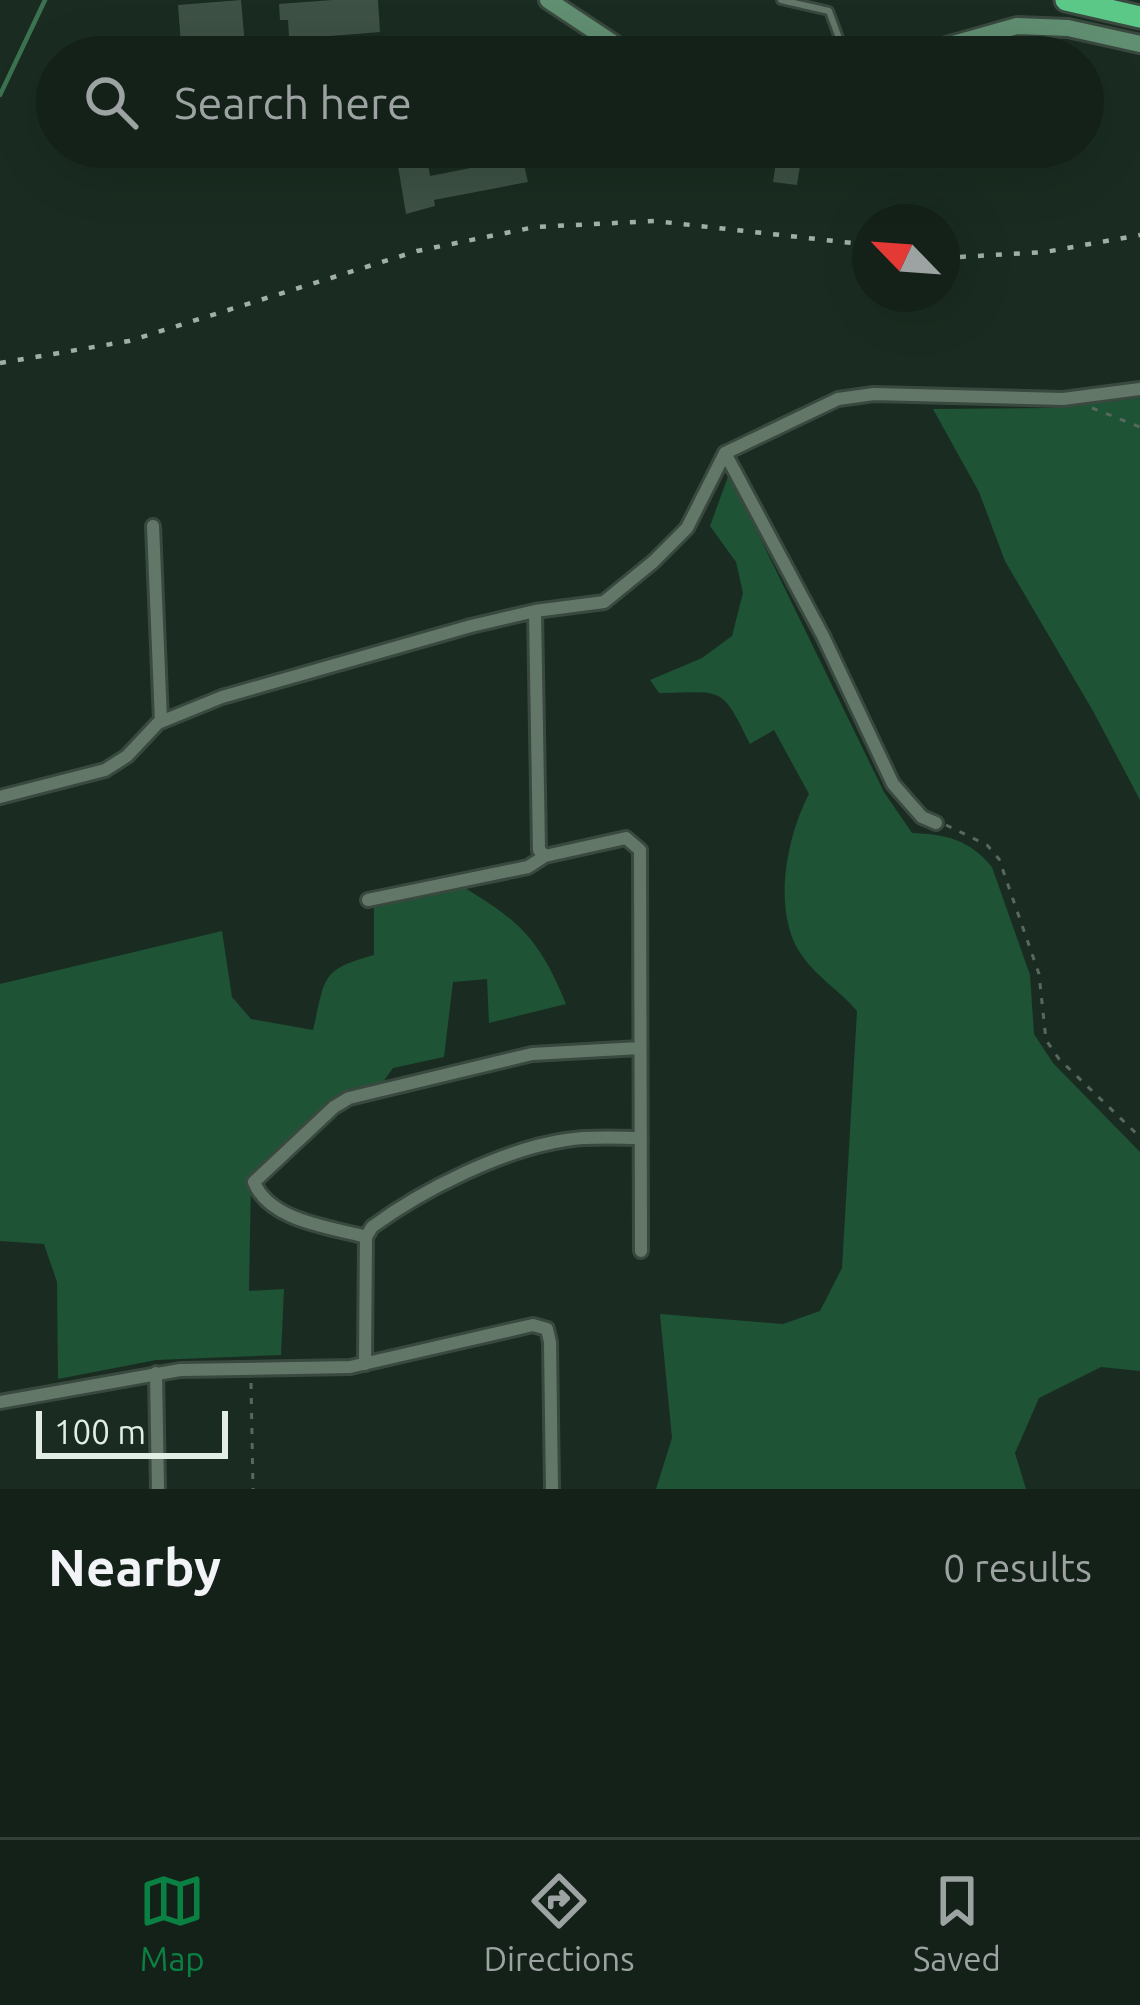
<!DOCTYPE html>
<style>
body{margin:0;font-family:Ubuntu,sans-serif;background:#1d2922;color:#f1f3f6}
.compass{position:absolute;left:852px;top:204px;width:108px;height:108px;border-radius:50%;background:#142119;box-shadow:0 12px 48px #0002;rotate:295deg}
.scale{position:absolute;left:36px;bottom:30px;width:192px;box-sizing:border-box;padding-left:12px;border:6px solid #e2ede5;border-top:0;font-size:33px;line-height:42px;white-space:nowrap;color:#e2ede5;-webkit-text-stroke:9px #1a2c21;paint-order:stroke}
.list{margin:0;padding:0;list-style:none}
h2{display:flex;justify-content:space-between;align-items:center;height:156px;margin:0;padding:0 48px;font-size:51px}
h2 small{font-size:39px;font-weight:400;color:#9da3a2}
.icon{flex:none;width:66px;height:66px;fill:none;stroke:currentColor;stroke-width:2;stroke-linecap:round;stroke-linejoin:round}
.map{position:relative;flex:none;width:1140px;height:1489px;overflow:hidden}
.search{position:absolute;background:#142119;box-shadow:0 12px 48px #0002;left:36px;right:36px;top:36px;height:132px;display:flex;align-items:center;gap:30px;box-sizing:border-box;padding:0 42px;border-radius:66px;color:#9da3a2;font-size:45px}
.sheet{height:348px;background:#142119}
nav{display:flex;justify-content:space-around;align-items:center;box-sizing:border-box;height:168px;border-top:3px solid #333e38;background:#142119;font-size:33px;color:#9da3a2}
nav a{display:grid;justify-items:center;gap:6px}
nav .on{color:#0b8043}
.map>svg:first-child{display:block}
</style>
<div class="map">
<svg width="1140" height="1489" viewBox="0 0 1140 1489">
<rect width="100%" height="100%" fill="#1a2c21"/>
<path fill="#1e5335" d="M 1140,398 L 1140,800 L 1093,711 L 1005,561 L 979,492 L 933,409 L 1049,408 Z
M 729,474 L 884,792 L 912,833 C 946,834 970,840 992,867 L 1030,975 L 1034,1034 L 1053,1063 L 1140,1152 L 1140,1371 L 1101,1367 L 1039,1398 L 1015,1453 L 1026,1489 L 656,1489 L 672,1438 L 660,1314 L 783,1324 L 820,1311 L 842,1268 L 857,1011 C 841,992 817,977 803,957 C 771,914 786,838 809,794 L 774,730 L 750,744 C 721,685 724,692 659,693 L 650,680 L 702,658 L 732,636 L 743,593 L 736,562 L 710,526 Z
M 463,887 C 522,922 540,941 566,1004 L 489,1023 L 487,979 L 453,982 L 444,1057 L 393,1068 L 383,1082 L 334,1101 L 251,1179 L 249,1291 L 284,1289 L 281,1355 L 156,1360 L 58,1379 L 57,1282 L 44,1244 L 0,1241 L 0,984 L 222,931 L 232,997 L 251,1019 L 313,1030 C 326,978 319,970 374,955 L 374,904 Z"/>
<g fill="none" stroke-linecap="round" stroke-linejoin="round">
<path stroke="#3b7351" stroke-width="4.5" d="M 0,95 L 45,0"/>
</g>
<path fill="#3d5144" d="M 241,0 L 246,57 L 182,57 L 178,5 Z
M 332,0 L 378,0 L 380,32 L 330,36 L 332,57 L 299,57 L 297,37 L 289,37 L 288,20 L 280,20 L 279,4 Z
M 778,149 L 802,153 L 797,185 L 773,182 Z
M 416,151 L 418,166 L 428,164 L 430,176 L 516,159 L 517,166 L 524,165 L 528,182 L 434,200 L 435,206 L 406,214 L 396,154 Z"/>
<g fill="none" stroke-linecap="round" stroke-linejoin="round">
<g stroke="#39493f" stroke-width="12">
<path id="lane" d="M 781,0 L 829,11 L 846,57"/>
</g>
<g stroke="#39493f" stroke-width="18">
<path id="street" d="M 725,453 L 823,636 L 893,784 L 922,817 L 936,823
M 153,526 L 161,721
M 535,611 L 539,850 L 545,856 L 626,838 L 640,850 L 641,1251
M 0,797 L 105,770 L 127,756 L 158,723 L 222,697 L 471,626 L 535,611 L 604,602 L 653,562 L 687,528 L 725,453 L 838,399 L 874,394 L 1063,399 L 1140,389
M 368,900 L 528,867 L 545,856
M 366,1237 C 330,1227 269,1221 254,1182 L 334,1107 L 349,1098 L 532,1054 L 640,1048
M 365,1364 L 366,1237 L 372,1227 C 422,1190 504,1149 566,1140 C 590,1136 617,1138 641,1138
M 156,1373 L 158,1489
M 0,1402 L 180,1370 L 350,1367 L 533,1325 L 547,1329 L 550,1342 L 552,1489"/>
</g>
<g stroke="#39493f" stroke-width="22">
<path id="secondary" d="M 548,0 L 634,57
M 907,57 L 1017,26 L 1068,28 L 1140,44"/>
</g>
<g stroke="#39493f" stroke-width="27">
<path id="highway" d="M 1066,0 L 1140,17"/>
</g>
<path stroke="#58685e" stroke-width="3" stroke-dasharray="6 9" stroke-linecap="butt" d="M 1092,408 L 1140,427
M 946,825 L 987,845 L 999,859 L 1039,974 L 1046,1040 L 1059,1059 L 1140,1137
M 251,1383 L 253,1489"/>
<use href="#lane" stroke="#637769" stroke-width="6"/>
<use href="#street" stroke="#637769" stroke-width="12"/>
<use href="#secondary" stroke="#618f72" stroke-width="16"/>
<use href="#highway" stroke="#5bc888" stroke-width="21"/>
<path stroke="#a2afa6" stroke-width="4.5" stroke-dasharray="6 12" stroke-linecap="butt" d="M 942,258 L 1045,252 L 1140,235
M 0,363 L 129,341 L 417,251 L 535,227 L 655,221 L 870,245"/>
</g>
</svg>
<svg class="compass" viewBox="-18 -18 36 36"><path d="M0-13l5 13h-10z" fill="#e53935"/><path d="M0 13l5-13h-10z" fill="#9da3a2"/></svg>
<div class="scale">100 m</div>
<div class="search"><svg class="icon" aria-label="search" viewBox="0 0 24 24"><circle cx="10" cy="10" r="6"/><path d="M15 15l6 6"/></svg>Search here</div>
</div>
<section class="sheet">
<h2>Nearby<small>0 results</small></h2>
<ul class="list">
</ul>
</section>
<nav>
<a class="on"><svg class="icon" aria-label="map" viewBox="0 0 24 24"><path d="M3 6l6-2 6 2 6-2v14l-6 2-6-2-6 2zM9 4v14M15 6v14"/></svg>Map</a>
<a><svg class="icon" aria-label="directions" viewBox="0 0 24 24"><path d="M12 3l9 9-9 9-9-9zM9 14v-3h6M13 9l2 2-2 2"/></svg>Directions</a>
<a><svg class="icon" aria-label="saved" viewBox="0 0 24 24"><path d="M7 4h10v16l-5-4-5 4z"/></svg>Saved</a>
</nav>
